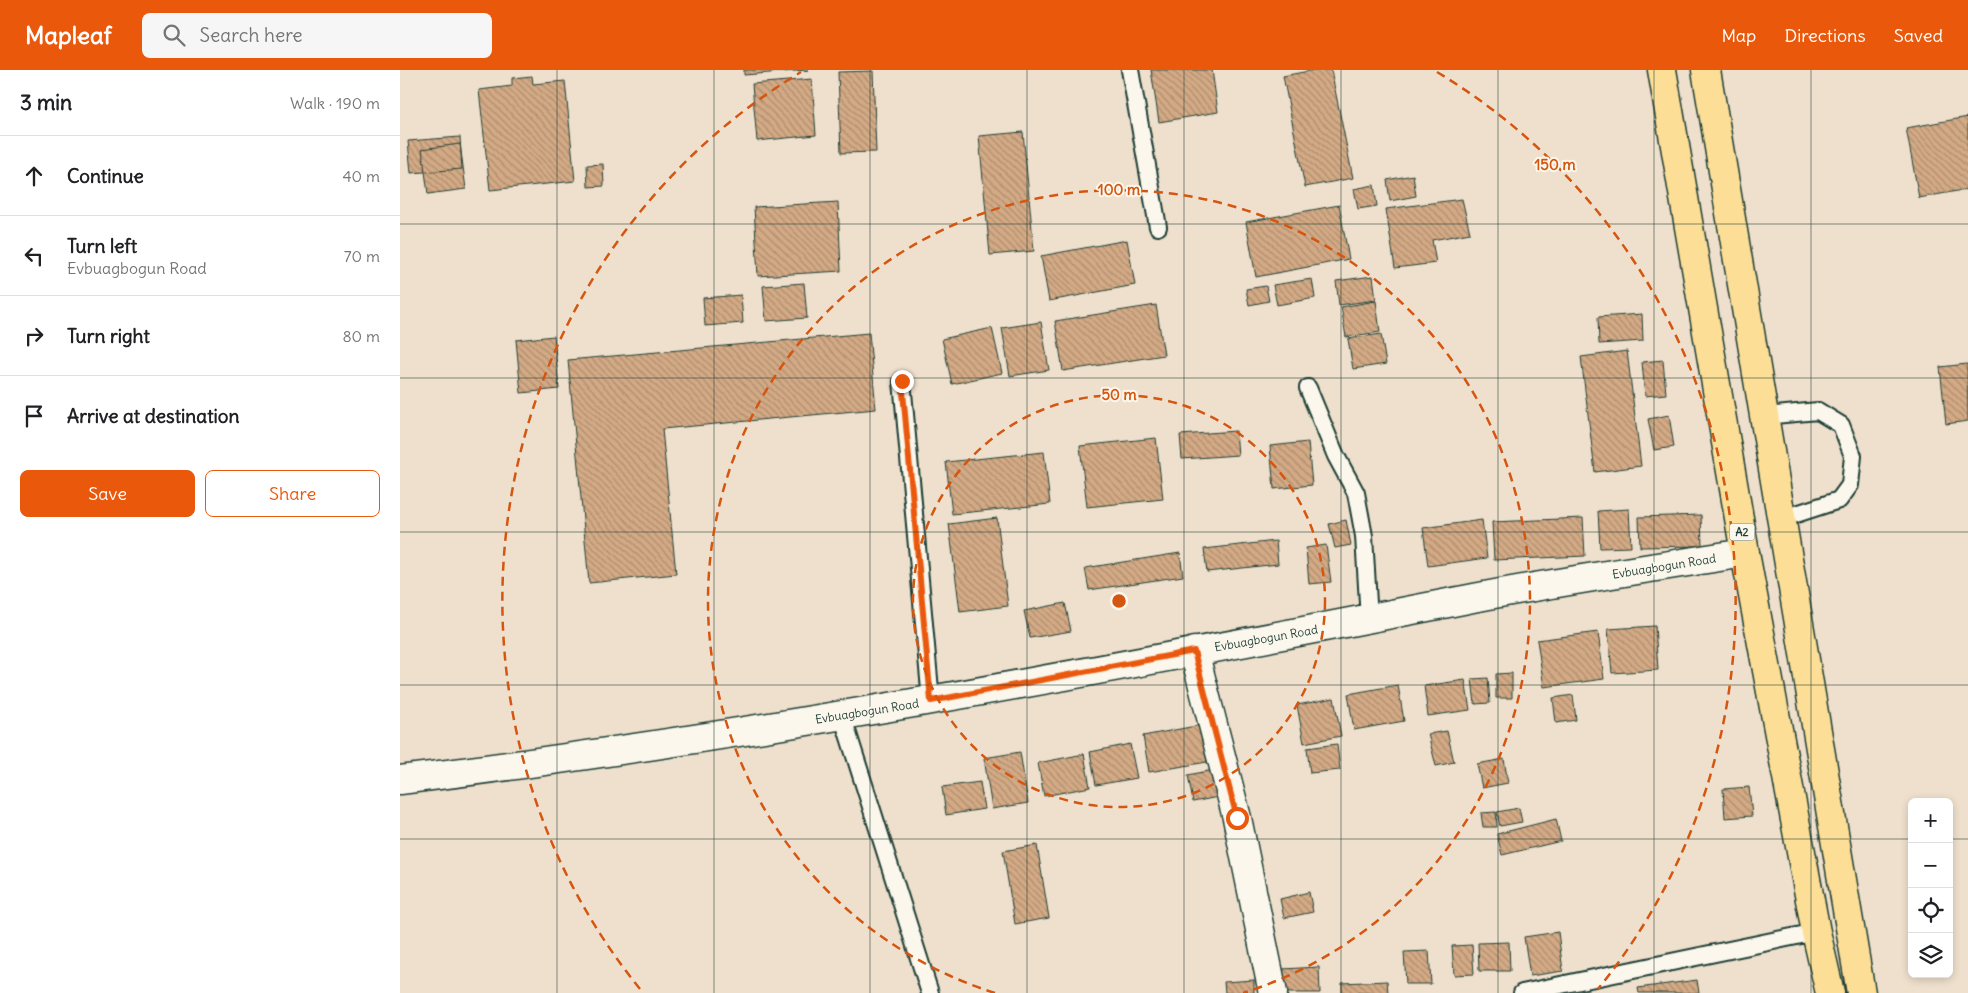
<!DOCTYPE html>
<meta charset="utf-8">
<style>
body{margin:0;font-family:Delius,sans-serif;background:#f6f6f6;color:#202124}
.controls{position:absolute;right:15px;bottom:15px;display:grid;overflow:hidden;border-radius:8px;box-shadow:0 2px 8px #0003}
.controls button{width:45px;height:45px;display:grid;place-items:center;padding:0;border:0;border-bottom:1px solid #e0e0e0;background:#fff;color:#202124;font:25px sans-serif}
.stop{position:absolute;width:15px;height:15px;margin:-11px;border:4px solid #ea580c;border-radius:50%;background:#fff}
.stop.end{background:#ea580c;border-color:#fff;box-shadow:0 1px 5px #0008}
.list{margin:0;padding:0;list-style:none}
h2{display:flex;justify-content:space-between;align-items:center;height:65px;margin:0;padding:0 20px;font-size:21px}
h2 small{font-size:16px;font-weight:400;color:#757577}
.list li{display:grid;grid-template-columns:32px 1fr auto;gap:15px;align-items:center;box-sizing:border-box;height:80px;padding:0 20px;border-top:1px solid #e0e0e0}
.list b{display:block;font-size:19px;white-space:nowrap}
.list p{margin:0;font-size:16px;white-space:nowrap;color:#757577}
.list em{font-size:16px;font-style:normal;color:#757577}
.actions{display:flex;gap:10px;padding:15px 20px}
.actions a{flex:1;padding:11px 0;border:1px solid #ea580c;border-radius:8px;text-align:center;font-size:18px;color:#ea580c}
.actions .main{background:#ea580c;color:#fff}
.icon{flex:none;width:28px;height:28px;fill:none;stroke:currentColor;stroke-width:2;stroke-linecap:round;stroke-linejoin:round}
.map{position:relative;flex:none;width:1568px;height:923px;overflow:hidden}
header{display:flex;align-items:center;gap:30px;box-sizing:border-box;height:70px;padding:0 25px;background:#ea580c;color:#fff}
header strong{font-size:24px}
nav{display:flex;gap:28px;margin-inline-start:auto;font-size:18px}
.search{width:350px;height:45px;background:#f6f6f6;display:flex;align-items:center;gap:12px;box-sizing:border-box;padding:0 18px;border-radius:8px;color:#757577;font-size:19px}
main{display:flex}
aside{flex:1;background:#fff}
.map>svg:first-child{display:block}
</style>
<header>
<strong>Mapleaf</strong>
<div class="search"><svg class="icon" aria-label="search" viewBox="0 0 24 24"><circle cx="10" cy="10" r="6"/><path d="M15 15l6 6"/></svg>Search here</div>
<nav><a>Map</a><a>Directions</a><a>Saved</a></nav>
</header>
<main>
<aside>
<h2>3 min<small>Walk · 190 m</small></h2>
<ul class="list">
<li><svg class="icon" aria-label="ahead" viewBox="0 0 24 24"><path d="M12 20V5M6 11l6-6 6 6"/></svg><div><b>Continue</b></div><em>40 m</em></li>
<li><svg class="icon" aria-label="left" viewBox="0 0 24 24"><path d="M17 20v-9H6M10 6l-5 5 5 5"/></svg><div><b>Turn left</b><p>Evbuagbogun Road</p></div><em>70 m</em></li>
<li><svg class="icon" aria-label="right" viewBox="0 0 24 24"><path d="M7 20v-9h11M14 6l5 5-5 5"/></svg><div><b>Turn right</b></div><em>80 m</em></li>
<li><svg class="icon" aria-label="arrive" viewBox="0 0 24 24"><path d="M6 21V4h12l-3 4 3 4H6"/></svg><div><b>Arrive at destination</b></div></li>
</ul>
<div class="actions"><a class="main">Save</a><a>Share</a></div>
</aside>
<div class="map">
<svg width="1568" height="923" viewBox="0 0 1568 923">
<defs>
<pattern id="building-back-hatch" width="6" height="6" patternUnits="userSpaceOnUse" patternTransform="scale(1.25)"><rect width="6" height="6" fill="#d4aa85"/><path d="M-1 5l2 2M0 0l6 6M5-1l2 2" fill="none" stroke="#ab8c6e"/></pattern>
</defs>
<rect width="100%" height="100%" fill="#efe0cd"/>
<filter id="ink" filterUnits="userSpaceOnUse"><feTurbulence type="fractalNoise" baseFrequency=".02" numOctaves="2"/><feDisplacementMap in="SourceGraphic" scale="10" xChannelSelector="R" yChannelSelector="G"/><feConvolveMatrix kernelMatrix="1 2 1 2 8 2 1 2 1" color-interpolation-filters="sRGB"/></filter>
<g filter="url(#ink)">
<path fill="url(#building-back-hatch)" stroke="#1f3d34" d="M 344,0 L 408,0 L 344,5 Z
M 751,0 L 812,0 L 818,42 L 759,52 Z
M 914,0 L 931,0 L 953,108 L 905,117 L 883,6 Z
M 473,1 L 476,82 L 441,83 L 438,2 Z
M 132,6 L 133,14 L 165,11 L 175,111 L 90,120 L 79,20 L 112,16 L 112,8 Z
M 412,9 L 416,65 L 357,71 L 352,14 Z
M 1568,47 L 1568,119 L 1519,128 L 1506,58 Z
M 623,62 L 634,181 L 590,185 L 579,66 Z
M 60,67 L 62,99 L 11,103 L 8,71 Z
M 60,74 L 66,119 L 28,124 L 22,79 Z
M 203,94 L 204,116 L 188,117 L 187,95 Z
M 1013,105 L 1016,126 L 990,131 L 987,110 Z
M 974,115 L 977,136 L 958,139 L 954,119 Z
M 1062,129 L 1070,163 L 1032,170 L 1036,193 L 995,198 L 986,139 Z
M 438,132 L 441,201 L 358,206 L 354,137 Z
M 939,135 L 949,189 L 856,207 L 846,152 Z
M 727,170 L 735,215 L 649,231 L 641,186 Z
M 973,206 L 976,230 L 939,235 L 936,211 Z
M 912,209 L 915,228 L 877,235 L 873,215 Z
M 404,213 L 407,248 L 366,251 L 363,216 Z
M 866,216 L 869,231 L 849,235 L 846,219 Z
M 341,225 L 343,253 L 305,256 L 303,228 Z
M 976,231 L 980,262 L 946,267 L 941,237 Z
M 756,235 L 764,285 L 663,301 L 655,251 Z
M 1242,244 L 1243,271 L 1199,274 L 1198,247 Z
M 641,252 L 649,300 L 610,306 L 602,258 Z
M 592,258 L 602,303 L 552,314 L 542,269 Z
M 469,263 L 476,339 L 262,359 L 276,504 L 189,513 L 168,290 Z
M 981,264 L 986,294 L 953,299 L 948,269 Z
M 154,266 L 159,319 L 121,323 L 116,270 Z
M 1227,281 L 1241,396 L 1195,402 L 1181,287 Z
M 1263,290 L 1266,324 L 1245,326 L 1242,292 Z
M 1567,294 L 1568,351 L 1546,354 L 1540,297 Z
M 1269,345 L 1274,377 L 1254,380 L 1248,349 Z
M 836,361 L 838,385 L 782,389 L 780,365 Z
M 756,368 L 763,429 L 687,437 L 680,376 Z
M 908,372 L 912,415 L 874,419 L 870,376 Z
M 644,382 L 650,434 L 552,444 L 546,392 Z
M 1229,439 L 1231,477 L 1200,478 L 1198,441 Z
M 1301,445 L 1302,476 L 1240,477 L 1239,447 Z
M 597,448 L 608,536 L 560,542 L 549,454 Z
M 1183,448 L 1185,486 L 1094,490 L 1092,452 Z
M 946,450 L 951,475 L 935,478 L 929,454 Z
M 1082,450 L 1087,488 L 1028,496 L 1023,458 Z
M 876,471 L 878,494 L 807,502 L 804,479 Z
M 926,475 L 931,512 L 909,514 L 906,478 Z
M 780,483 L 783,506 L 689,520 L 685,498 Z
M 665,533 L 671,561 L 630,568 L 624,541 Z
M 1255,556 L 1258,600 L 1212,603 L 1208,559 Z
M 1198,562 L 1204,609 L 1144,617 L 1137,570 Z
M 1112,603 L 1112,628 L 1096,628 L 1096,604 Z
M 1088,608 L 1090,633 L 1075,634 L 1072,609 Z
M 1065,610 L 1070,640 L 1028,646 L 1024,616 Z
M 998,615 L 1004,651 L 954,660 L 948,624 Z
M 1173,625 L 1176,650 L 1156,653 L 1153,628 Z
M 934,628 L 941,666 L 904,673 L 897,635 Z
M 801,655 L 807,692 L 749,702 L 743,666 Z
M 1047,661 L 1054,692 L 1036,696 L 1028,664 Z
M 730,674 L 737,708 L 696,715 L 690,682 Z
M 937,674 L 940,700 L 910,703 L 907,678 Z
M 620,682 L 628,733 L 592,739 L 584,688 Z
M 684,684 L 690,717 L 644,726 L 638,693 Z
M 1104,689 L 1108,713 L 1082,718 L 1077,694 Z
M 813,700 L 818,727 L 793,732 L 788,705 Z
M 580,712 L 584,739 L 546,745 L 542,717 Z
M 1349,717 L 1352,746 L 1325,748 L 1323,719 Z
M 1119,738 L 1122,752 L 1100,756 L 1097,742 Z
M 1096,742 L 1097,757 L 1083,757 L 1081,743 Z
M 1156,749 L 1161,771 L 1102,785 L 1097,764 Z
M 637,775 L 649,848 L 615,854 L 603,781 Z
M 909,822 L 913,842 L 884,848 L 880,829 Z
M 1158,862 L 1163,901 L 1130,906 L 1124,867 Z
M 1109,872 L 1110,901 L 1079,901 L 1078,873 Z
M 1072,875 L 1074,904 L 1054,905 L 1052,876 Z
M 1029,881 L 1031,914 L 1006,914 L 1004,882 Z
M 919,897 L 920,923 L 883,923 L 882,899 Z
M 854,910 L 854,923 L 825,923 L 824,912 Z
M 1297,910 L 1299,923 L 1239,923 L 1238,918 Z
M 987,911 L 988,923 L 942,923 L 942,913 Z"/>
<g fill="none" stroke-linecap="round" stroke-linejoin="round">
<g stroke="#1f3d34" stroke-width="20">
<path id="service" d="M 730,0 L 758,157
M 502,311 L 531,631
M 908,318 L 936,386 L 956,423 L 964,466 L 969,550
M 1364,346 L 1418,341 L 1441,355 L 1453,386 L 1450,415 L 1439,430 L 1381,449
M 442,645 L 530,923
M 1122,923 L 1416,862"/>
</g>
<g stroke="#1f3d34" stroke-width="31">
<path id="minor" d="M 794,581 L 837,748 L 873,923
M 0,710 C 352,667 700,601 1048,533 C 1146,513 1246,499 1345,483"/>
</g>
<g stroke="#1f3d34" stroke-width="31">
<path id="trunk" d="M 1262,0 L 1345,483 L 1416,862 L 1430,923
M 1306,0 L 1461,923"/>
</g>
<use href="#service" stroke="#fbf7ec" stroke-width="16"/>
<use href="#minor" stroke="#fbf7ec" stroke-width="28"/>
<use href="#trunk" stroke="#fcde96" stroke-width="28"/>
</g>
</g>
<g fill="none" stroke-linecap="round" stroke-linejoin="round" filter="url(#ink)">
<path stroke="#ea580c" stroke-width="6" d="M 502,311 L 531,631 L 794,581 L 837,748"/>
</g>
<path fill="none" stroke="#1f3d34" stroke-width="1" stroke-opacity="0.55" d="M 157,0 L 157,923M 314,0 L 314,923M 470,0 L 470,923M 627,0 L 627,923M 784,0 L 784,923M 941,0 L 941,923M 1098,0 L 1098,923M 1254,0 L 1254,923M 1411,0 L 1411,923M 0,154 L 1568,154M 0,308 L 1568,308M 0,462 L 1568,462M 0,615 L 1568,615M 0,769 L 1512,769M 1549,769 L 1568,769"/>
<g fill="none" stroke="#d45610" stroke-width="2.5" stroke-dasharray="9 6">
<circle cx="719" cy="531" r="206"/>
<path d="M595 923A411 411 0 1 1 843 923"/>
<path d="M240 919A617 617 0 0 1 401 2M1037 2A617 617 0 0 1 1198 919"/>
</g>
<g text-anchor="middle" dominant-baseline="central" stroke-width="4" stroke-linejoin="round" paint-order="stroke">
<rect fill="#fbf7ec" stroke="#61756b" stroke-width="1" x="1329.5" y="453.5" width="25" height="17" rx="4"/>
<g font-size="11" font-weight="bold" fill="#1f3d34">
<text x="1342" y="462">A2</text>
</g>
<g font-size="12" fill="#1f3d34" stroke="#fbf7ec">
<text transform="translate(1264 496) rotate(-9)">Evbuagbogun Road</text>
<text transform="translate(866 568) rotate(-10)">Evbuagbogun Road</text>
<text transform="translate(467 641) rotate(-9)">Evbuagbogun Road</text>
</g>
</g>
<circle cx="719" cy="531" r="8" fill="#d45610" stroke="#fbf7ec" stroke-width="2.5"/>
<g font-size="15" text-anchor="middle" font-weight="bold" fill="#d45610" stroke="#fbf7ec" stroke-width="4" stroke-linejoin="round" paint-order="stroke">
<text x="1155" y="100">150 m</text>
<text x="719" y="125">100 m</text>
<text x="719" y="330">50 m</text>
</g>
</svg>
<div class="controls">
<button>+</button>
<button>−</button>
<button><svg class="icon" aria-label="locate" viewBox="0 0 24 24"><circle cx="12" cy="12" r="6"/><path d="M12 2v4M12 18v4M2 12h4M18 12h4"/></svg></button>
<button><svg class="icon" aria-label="layers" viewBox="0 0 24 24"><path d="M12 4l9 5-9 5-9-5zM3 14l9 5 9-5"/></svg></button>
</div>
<div class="stop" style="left:837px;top:748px"></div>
<div class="stop end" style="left:502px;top:311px"></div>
</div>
</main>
